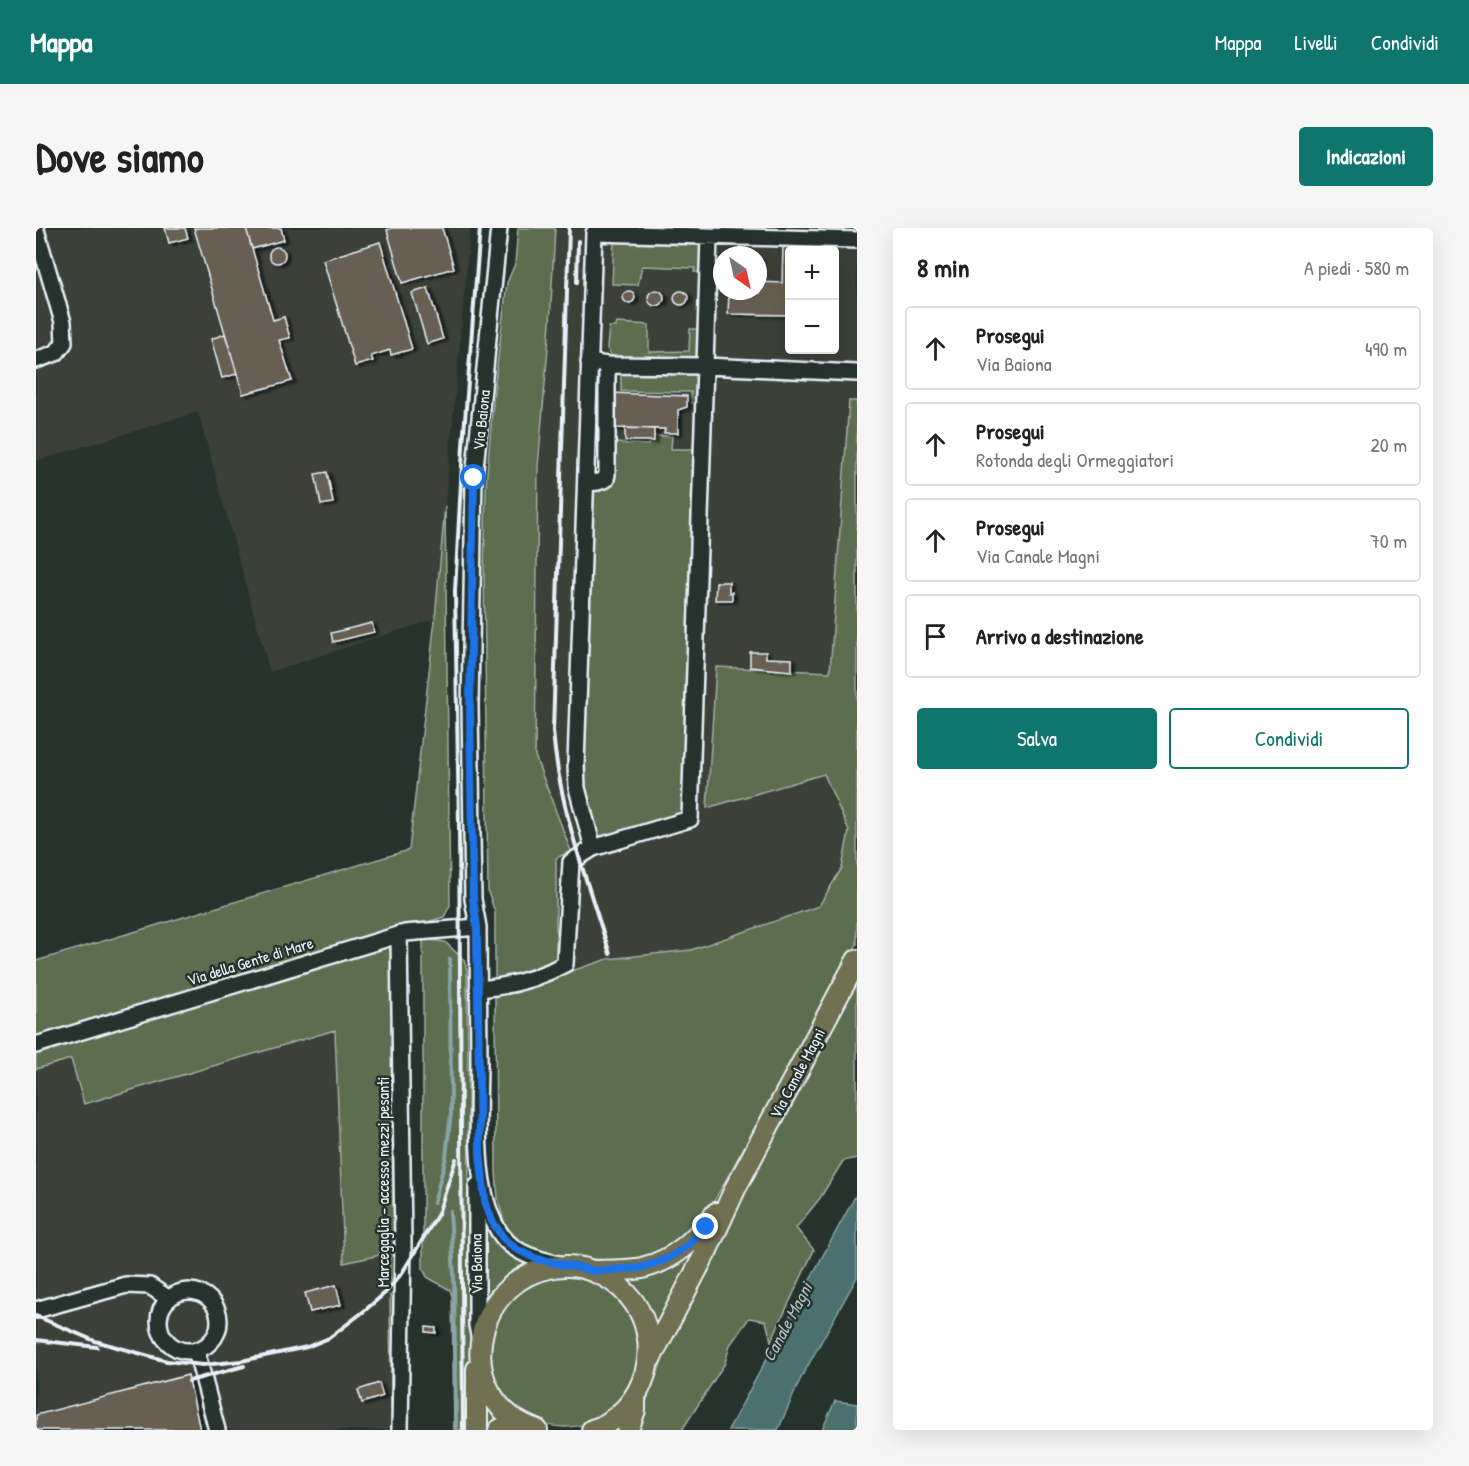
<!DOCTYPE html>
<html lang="it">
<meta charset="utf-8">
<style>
body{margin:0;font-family:"Patrick Hand",sans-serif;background:#f6f6f6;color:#222}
.controls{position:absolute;right:18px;top:18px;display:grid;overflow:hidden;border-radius:6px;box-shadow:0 6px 24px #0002}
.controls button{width:54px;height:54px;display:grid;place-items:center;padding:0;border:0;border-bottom:2px solid #e0e0e0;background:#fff;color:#222;font:30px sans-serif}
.compass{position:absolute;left:677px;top:18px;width:54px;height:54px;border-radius:50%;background:#fff;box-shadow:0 6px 24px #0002;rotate:146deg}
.stop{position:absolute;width:18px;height:18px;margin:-14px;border:4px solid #1a73e8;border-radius:50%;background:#fff}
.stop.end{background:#1a73e8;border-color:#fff;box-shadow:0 2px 6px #0008}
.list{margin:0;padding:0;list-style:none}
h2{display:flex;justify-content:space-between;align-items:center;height:78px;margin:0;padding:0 24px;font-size:26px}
h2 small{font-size:20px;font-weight:400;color:#767676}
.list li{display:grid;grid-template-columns:39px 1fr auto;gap:18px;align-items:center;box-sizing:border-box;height:84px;margin:0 12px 12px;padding:0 12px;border:2px solid #e0e0e0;border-radius:6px}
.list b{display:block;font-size:22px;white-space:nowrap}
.list p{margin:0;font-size:20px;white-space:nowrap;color:#767676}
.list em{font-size:20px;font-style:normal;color:#767676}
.actions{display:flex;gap:12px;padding:18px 24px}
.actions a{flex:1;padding:14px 0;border:2px solid #0f766e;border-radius:6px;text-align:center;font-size:21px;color:#0f766e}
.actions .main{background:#0f766e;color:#fff}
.icon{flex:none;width:33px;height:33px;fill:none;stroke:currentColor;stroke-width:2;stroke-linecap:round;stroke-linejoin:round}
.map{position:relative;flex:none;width:821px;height:1202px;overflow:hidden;border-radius:6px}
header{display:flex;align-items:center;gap:36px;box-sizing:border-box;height:84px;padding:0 30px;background:#0f766e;color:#fff}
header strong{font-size:28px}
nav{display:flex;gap:33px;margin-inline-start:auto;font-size:21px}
.intro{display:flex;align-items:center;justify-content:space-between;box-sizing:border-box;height:144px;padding:0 36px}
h1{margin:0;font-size:42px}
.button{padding:15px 27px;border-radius:6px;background:#0f766e;color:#fff;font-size:21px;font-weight:700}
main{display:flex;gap:36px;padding:0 36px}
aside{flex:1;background:#fff;border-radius:6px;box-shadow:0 6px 24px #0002}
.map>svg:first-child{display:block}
</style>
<header>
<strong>Mappa</strong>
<nav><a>Mappa</a><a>Livelli</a><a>Condividi</a></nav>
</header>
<div class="intro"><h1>Dove siamo</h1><a class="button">Indicazioni</a></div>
<main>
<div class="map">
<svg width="821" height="1202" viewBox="0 0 821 1202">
<defs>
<filter id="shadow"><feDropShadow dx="4" dy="2" stdDeviation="1.5" flood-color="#0009"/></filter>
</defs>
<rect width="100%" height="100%" fill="#26332d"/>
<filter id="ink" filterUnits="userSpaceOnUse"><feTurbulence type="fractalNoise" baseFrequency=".0167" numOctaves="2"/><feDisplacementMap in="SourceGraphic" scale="12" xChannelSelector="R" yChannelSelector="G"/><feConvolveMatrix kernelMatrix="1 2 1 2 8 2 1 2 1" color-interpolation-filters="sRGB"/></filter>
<g filter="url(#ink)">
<path fill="#3a4038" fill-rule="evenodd" d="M 0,0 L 434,0 L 399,391 L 234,444 L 162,184 L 0,233 Z
M 519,0 L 821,0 L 821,681 L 493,827 L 499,528 L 500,297 ZM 754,22 L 798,22 L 798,122 L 754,122 ZM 686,27 L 722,27 L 722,63 L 686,63 Z
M 325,741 L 352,877 L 355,1202 L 0,1202 L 0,838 Z"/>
<path fill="#5d6d4f" stroke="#a2afa4" stroke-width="1.5" d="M 482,0 L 519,0 L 514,95 L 502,240 L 499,528 L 535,623 L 520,630 L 520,733 L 495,745 L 483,746 L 459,752 L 459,684 L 452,664 L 448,346 L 450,257 L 458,162 L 471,55 L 479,36 Z
M 582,11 L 664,15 L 667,21 L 666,44 L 658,44 L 659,40 L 606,38 L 602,57 L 576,56 L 578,13 Z
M 581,95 L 613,97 L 613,124 L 653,123 L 654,101 L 664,101 L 663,126 L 660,132 L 653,133 L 576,129 L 571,120 L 573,99 L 580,99 Z
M 585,143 L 658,145 L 662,151 L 662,174 L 655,175 L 655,164 L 585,163 Z
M 813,173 L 821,173 L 821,716 L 667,993 L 648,1013 L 602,1034 L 528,1029 L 499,1024 L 484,1014 L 469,997 L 462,971 L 460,944 L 459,768 L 572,731 L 655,722 L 783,678 L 806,640 L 813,603 L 788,546 L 671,580 L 680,439 L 794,444 Z
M 614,208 L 636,208 L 635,221 L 657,221 L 647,585 L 568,611 L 561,608 L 547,562 L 553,350 L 551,268 L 558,263 L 574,260 L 577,247 L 578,215 L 613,217 Z
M 409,278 L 414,677 L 408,689 L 0,811 L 0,733 L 373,622 L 399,391 Z
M 387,711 L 409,714 L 428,732 L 431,742 L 435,1202 L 418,1202 L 416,1068 L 414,1062 L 391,1049 L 387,1040 Z
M 358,717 L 361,1047 L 354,1054 L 353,1025 L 308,1035 L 299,802 L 48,876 L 35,831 L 0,841 L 0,825 Z
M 821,750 L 821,930 L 807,933 L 784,970 L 760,1000 L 778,1022 L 735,1113 L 730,1093 L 713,1090 L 694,1117 L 689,1135 L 646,1202 L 599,1202 L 644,1088 L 693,986 Z
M 448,998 L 461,1012 L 501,1037 L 451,1077 Z
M 663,1017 L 620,1114 L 582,1047 Z
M453 1123a76 76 0 1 1 152 0a76 76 0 1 1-152 0Z
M 360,1061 L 360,1076 L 355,1182 L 354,1068 Z
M 447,1160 L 469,1189 L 451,1202 Z"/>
<path fill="#4b6f6f" stroke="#8aa3a6" stroke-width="1.5" d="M 821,965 L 821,1049 L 764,1152 L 742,1202 L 692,1202 Z
M 799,1173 L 821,1176 L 821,1202 L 786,1202 Z"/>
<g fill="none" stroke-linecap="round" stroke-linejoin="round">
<path stroke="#8aa3a6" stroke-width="4" d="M 398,975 L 410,929 L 415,885 L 414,731
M 414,983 L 418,1048 L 420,1202"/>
</g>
<path fill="#685e52" stroke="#e8f1f8" stroke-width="1.5" filter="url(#shadow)" d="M 129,0 L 149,0 L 152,10 L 133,15 Z
M 158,0 L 210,0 L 237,92 L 248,89 L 254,110 L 243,112 L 256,153 L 207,166 Z
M 210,0 L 245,0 L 248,12 L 216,21 Z
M 356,0 L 406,0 L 418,40 L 366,55 L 351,2 Z
M 344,14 L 376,121 L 355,127 L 354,122 L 335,128 L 337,133 L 319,138 L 287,32 Z
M 747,18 L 791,19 L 791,22 L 754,22 L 754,87 L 692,86 L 693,64 L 723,65 L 723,54 L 746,55 Z
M233 27a8 8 0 1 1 16 0a8 8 0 1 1-16 0Z
M 392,60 L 407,111 L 391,116 L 376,65 Z
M612 70a8 8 0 1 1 16 0a8 8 0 1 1-16 0Z
M638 70a7 7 0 1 1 14 0a7 7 0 1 1-14 0Z
M587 69a6 6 0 1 1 12 0a6 6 0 1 1-12 0Z
M 189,106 L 201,146 L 186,150 L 175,111 Z
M 574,165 L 651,168 L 651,179 L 642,182 L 642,205 L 628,205 L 629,201 L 573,200 Z
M 589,200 L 618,201 L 618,213 L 589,213 Z
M 291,244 L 297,275 L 285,277 L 279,246 Z
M 680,354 L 693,354 L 693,365 L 696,364 L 696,372 L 679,372 Z
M 336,395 L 338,404 L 297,414 L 295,405 Z
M 714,424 L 730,424 L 730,430 L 756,431 L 756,443 L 714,439 Z
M 300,1057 L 305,1077 L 274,1084 L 269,1065 Z
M 390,1099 L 400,1100 L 400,1105 L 390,1104 Z
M 152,1147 L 164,1202 L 0,1202 L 0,1187 Z
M 343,1155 L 347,1168 L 326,1175 L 322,1162 Z"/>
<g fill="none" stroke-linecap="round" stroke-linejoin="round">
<g stroke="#e8f1f8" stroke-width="20">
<path id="minor" d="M 463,0 L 438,250 L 434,478 L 437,671 L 442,699 C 442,744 443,788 443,833 C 443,883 435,966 466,1008 C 480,1027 505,1032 527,1037
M 0,2 L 27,94 L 28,115 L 20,125 L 0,132
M 673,9 L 669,138 L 821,145
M 553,134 L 571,137 L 669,138 L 654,591 L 557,620
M 550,255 L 562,254 L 570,251 L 571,246 L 571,137
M 363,706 L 367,1015 L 364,1202
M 442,761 C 472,759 503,750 529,736 L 535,634 L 557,620 L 541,560 L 540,536 L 558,5 L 821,12
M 0,817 L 369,705 L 442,699
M 441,958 L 441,1097 L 444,1112
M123 1093a30 30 0 1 1 60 0a30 30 0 1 1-60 0Z
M 0,1082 L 90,1057 L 114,1058 L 133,1071
M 160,1122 L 181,1202"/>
</g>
<g stroke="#e8f1f8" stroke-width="24">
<path id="major" d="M 559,1043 C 574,1042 592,1043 606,1040 C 639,1032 660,1011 680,985
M 614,1131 L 671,1022 L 700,959 L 821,732
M 441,1141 L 441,1202
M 463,1202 L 476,1196 L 492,1199
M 501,1202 C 411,1172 434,1042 529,1038 C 543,1037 556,1042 568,1048 C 618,1075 627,1138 590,1180 C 581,1189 569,1199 556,1202
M 592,1202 L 599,1182 L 599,1170"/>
</g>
<use href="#minor" stroke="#26332d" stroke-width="15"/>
<use href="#major" stroke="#716f52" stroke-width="20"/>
<path stroke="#e8f1f8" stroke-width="4" d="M 533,0 L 517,503 C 523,580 551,653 574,726
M 541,55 L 542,13
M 0,1088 L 59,1113 L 131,1133 L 167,1137 L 205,1133 L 271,1119 L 293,1110 L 327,1084 L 349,1065 L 366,1045 L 402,986 L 420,931
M 0,1112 L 61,1119
M 153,1153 L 208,1138
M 427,1202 L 423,600 L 419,363 L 427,218 L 444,0"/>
</g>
</g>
<g fill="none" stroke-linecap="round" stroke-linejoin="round" filter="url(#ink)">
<path stroke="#1a73e8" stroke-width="8" d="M 438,250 L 434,478 L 437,671 L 441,699 L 444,925 L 449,973 L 456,993 L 467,1010 L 480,1021 L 501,1031 L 559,1043 L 604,1040 L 631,1031 L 651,1018 L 670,999"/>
</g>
<g text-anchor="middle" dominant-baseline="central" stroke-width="5" stroke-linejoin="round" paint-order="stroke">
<g font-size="16" fill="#e8f1f8" stroke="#26332d">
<text transform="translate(445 192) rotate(-84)">Via Baiona</text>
<text transform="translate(214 733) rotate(-17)">Via della Gente di Mare</text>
<text transform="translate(761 845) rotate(-62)">Via Canale Magni</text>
<text transform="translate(347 954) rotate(-90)">Marcegaglia - accesso mezzi pesanti</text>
<text transform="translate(440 1036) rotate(-91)">Via Baiona</text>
</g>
<g font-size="18" font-style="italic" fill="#a9bdc1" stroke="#26332d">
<text transform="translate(751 1094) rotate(-62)">Canale Magni</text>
</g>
</g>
</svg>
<div class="controls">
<button>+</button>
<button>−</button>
</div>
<svg class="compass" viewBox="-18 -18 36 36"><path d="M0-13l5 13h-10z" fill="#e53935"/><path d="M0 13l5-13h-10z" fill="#767676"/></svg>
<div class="stop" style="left:438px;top:250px"></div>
<div class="stop end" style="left:670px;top:999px"></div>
</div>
<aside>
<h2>8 min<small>A piedi · 580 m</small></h2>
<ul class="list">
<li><svg class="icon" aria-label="ahead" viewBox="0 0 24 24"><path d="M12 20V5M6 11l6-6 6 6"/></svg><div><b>Prosegui</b><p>Via Baiona</p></div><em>490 m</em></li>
<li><svg class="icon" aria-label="ahead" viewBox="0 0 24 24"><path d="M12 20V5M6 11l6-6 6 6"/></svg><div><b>Prosegui</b><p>Rotonda degli Ormeggiatori</p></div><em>20 m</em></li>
<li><svg class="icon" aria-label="ahead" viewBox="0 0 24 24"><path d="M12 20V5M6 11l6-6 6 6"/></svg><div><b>Prosegui</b><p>Via Canale Magni</p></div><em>70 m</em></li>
<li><svg class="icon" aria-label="arrive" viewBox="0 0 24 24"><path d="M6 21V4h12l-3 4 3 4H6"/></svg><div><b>Arrivo a destinazione</b></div></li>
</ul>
<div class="actions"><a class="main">Salva</a><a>Condividi</a></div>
</aside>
</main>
